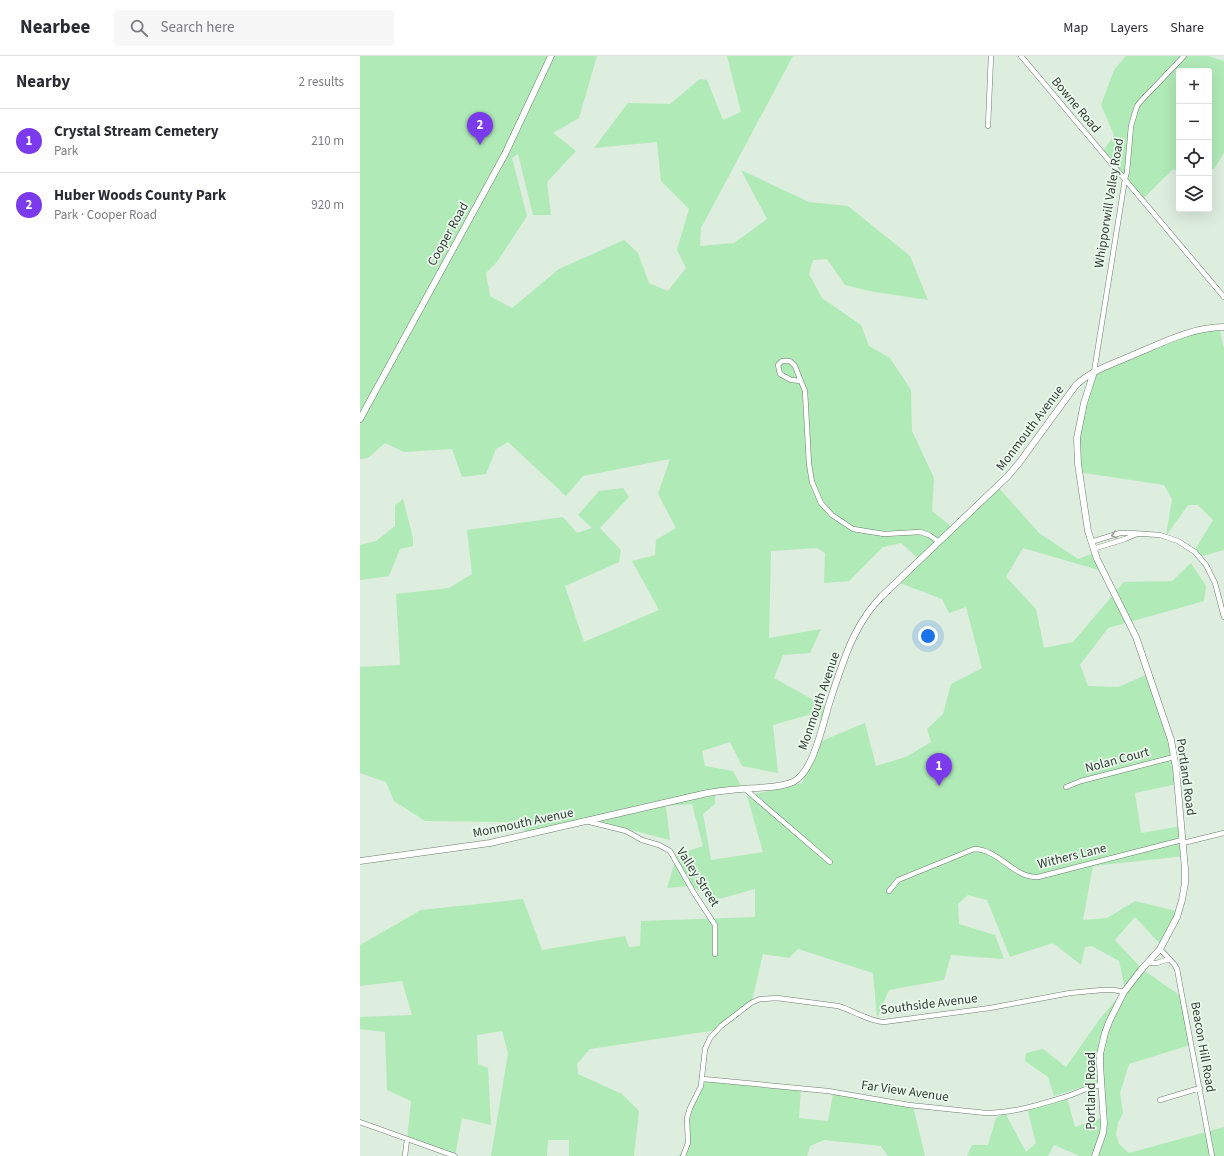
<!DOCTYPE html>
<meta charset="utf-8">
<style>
body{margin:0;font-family:"Source Sans 3",sans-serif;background:#f7f7f7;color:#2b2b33}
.controls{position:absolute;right:12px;top:12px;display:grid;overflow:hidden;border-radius:4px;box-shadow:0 4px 16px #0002}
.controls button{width:36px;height:36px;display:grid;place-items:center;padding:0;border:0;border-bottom:1px solid #e1e1e2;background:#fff;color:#2b2b33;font:20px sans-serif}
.you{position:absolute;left:568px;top:580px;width:14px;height:14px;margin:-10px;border:3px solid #fff;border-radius:50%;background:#1a73e8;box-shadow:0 0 0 6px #1a73e833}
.badge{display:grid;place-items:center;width:26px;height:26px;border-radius:50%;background:#7c3aed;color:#fff;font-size:13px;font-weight:700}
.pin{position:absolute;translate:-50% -33px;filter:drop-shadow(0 1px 2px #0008)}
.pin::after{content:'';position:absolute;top:21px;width:14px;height:12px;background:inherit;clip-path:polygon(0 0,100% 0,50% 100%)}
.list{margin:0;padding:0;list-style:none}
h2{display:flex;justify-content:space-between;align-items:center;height:52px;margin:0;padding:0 16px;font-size:17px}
h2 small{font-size:13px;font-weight:400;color:#7c7c81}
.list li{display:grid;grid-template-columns:26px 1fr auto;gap:12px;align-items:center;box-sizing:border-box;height:64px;padding:0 16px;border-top:1px solid #e1e1e2}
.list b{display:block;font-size:15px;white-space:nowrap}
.list p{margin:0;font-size:13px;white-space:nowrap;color:#7c7c81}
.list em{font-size:13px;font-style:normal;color:#7c7c81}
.icon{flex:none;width:22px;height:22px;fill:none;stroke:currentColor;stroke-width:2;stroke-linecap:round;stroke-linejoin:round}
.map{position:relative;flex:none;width:864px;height:1100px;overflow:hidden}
header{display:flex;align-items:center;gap:24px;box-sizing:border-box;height:56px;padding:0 20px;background:#fff;border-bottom:1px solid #e1e1e2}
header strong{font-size:19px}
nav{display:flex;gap:22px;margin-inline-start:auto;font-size:14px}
.search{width:280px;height:36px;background:#f7f7f7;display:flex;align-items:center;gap:10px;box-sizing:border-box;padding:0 14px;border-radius:4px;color:#7c7c81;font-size:15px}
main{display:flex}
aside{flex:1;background:#fff}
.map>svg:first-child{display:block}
</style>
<header>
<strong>Nearbee</strong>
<div class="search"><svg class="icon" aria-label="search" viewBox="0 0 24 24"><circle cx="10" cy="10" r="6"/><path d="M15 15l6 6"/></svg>Search here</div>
<nav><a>Map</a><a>Layers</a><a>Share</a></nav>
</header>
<main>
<aside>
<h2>Nearby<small>2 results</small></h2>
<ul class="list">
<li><span class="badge">1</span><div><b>Crystal Stream Cemetery</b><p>Park</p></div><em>210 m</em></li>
<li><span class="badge">2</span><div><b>Huber Woods County Park</b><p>Park · Cooper Road</p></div><em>920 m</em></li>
</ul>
</aside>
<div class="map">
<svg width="864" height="1100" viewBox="0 0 864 1100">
<rect width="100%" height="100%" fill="#ddedde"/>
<path fill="#b0eab7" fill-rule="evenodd" d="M 0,0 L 237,0 L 219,62 L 193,77 L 216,95 L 187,126 L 191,159 L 173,159 L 158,98 L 152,102 L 167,160 L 137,206 L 126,217 L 130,240 L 152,252 L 199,213 L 264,184 L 278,197 L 289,227 L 308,235 L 326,212 L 317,194 L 329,153 L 301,125 L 297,86 L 234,92 L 268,47 L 310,48 L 340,23 L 347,24 L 363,64 L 381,56 L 367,0 L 433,0 L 341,172 L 340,190 L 374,187 L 407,163 L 381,114 L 449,146 L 488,150 L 550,200 L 568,244 L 509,235 L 485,229 L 467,203 L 453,204 L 449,218 L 462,242 L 501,269 L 509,290 L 530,302 L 551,334 L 552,375 L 574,422 L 572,455 L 593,472 L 638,431 L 679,477 L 718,503 L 734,497 L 742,515 L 663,492 L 646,521 L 676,553 L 684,592 L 713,586 L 764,526 L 812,525 L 831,507 L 846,530 L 844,545 L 748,572 L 720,609 L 728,630 L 758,631 L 788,618 L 814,695 L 817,728 L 775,737 L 781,777 L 822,770 L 825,800 L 733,810 L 723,864 L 747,862 L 775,845 L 820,856 L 802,890 L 775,861 L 755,884 L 782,913 L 822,941 L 830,989 L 769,1008 L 760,1037 L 763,1057 L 758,1067 L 756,1078 L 759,1088 L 769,1097 L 864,1071 L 864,1100 L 720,1100 L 694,1089 L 688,1100 L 597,1100 L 607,1100 L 612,1089 L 628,1089 L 636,1062 L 645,1057 L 666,1096 L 676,1087 L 667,1052 L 707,1042 L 715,1071 L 744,1061 L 741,1025 L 694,1040 L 688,1021 L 665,1005 L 666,997 L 683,993 L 706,1011 L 739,964 L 765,933 L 759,905 L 732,890 L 725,891 L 721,909 L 693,887 L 650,901 L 627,844 L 608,839 L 598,848 L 599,868 L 635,879 L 644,903 L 591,899 L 584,924 L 529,934 L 517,962 L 513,917 L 438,893 L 429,902 L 403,898 L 392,945 L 357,974 L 230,993 L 217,1008 L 218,1018 L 262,1038 L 279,1055 L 274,1100 L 209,1100 L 209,1084 L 188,1084 L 187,1100 L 131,1100 L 148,997 L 142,975 L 117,979 L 118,1008 L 128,1012 L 131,1069 L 102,1062 L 95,1100 L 47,1084 L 51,1045 L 27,1034 L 25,976 L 0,973 L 0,961 L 52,959 L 42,925 L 0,930 L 0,889 L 61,854 L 163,843 L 182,894 L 265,880 L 269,891 L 280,890 L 281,865 L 395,861 L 395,833 L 359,843 L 329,830 L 307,832 L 317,799 L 343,790 L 332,748 L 306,750 L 310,784 L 232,764 L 173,778 L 147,766 L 65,765 L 34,745 L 26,726 L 0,717 L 0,611 L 40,609 L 36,538 L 89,532 L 112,518 L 107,474 L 203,461 L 217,477 L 232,472 L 218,459 L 239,435 L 263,432 L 269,441 L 240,472 L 261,494 L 259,506 L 205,530 L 224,586 L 299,554 L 272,505 L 295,499 L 296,484 L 316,472 L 298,438 L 310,403 L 223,420 L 206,440 L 148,386 L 136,393 L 126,418 L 102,421 L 92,393 L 44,396 L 25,387 L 8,402 L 0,403 ZM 541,487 L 560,504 L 537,526 L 582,543 L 589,557 L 606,551 L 622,612 L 591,628 L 583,658 L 567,673 L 571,686 L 546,701 L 516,710 L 505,667 L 457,687 L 442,727 L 387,740 L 403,796 L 351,804 L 343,758 L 355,748 L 355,737 L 383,733 L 373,715 L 345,710 L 342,695 L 370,686 L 382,710 L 418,717 L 413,669 L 448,659 L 465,663 L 468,652 L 414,622 L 423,599 L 450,597 L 461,573 L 409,582 L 411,495 L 457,492 L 465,497 L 464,527 L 489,525 L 523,491 Z
M 766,0 L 848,0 L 864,5 L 864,97 L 854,113 L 849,113 L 849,15 L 819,15 L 819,114 L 812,114 L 782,144 L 742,97 L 754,79 L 741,49 L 754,14 Z
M 859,271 L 864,293 L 864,494 L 839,501 L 836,492 L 853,464 L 838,449 L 828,449 L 806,480 L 812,443 L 804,429 L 718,416 L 716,377 L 734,317 L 822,279 Z
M 43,443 L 53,482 L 53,490 L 40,493 L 29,520 L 0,524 L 0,489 L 16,485 L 35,470 L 35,449 Z
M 341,1025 L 441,1033 L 439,1062 L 468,1065 L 473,1038 L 553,1050 L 565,1100 L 528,1100 L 521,1090 L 464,1084 L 450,1090 L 447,1100 L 317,1100 L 326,1096 L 327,1056 Z"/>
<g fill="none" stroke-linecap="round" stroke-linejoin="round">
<g stroke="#6e7c6f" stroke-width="5.5">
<path id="street" d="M 661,0 L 864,241
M 628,70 L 631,0
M 734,316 L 765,123 L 767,116 L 771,70 L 777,50 L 780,46 L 824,0
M 441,325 L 431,324 L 420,318 L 418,309 L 422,305 L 430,305 L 435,310 L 440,323 L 445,335 L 449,408 L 452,426 L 461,447 L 472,459 L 493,473 L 524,478 L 560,476 L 569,479 L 579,486
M 731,486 L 760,477 L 770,477 L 800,479 L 818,485 L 835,496 L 846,509 L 855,527 L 864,561
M 733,493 L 765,483 L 777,478
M 706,731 L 721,725 L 814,701
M 385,733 L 470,806
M 226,765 L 266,775 L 282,784 L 299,789 L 310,795 L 334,837 L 355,869 L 355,898
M 823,787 L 864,777
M 529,835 L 538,824 L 614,793 C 639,793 653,822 678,821 L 822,784
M 800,893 L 814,908 L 817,913 L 852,1100
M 788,907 L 797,907 L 809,903
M 343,1023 L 468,1035 L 549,1049 L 626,1057 C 654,1057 682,1048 708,1040 C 719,1036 729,1031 740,1029
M 800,1044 L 840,1032
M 0,1066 L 95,1100
M 45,1100 L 47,1083
M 323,1100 L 328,1087 L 327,1062 L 330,1052 L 341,1030 L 345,993 L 350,982 L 361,970 L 391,947 L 400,943 L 417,942 L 478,950 C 495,955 507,965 524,966 L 630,952 L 710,937 L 742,934 L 754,934 L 764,936"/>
</g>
<g stroke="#6e7c6f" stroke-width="7">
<path id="secondary" d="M 734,316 L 724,347 L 717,382 L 718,408 L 728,475 L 737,503 L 776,581 L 811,684 L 816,712 L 825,813 L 825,827 L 822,844 L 817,861 L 800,893 L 781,914 L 764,936 L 749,966 L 745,977 L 740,998 L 740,1009 L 744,1068 L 743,1077 L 735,1100
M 0,363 L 145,98 L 191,0
M 0,805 L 130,787 L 343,738 C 361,734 379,733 397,732 C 409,731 422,731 433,726 C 454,716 463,666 470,645 C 475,629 481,612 487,596 C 495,576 506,556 522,540 L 648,420 L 659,407 L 716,329 C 732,314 753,308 773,299 C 802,287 832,271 864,271"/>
</g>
<use href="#street" stroke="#fff" stroke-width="4.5"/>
<use href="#secondary" stroke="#fff" stroke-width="6"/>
</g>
<defs><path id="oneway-chevron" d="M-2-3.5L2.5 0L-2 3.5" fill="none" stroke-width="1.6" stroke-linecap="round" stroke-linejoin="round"/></defs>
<use stroke="#9a9d9a" href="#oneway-chevron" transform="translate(754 479) rotate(165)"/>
<g text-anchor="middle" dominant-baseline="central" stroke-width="3.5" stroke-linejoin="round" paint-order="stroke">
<g font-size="13" fill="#343b35" stroke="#eafaec">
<text transform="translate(716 49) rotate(50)">Bowne Road</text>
<text transform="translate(749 147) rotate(-81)">Whipporwill Valley Road</text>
<text transform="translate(88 178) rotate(-61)">Cooper Road</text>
<text transform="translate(670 372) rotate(-53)">Monmouth Avenue</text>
<text transform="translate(459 645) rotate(-71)">Monmouth Avenue</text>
<text transform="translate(757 704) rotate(-15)">Nolan Court</text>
<text transform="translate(826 721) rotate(82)">Portland Road</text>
<text transform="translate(163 767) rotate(-12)">Monmouth Avenue</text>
<text transform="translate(712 800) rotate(-14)">Withers Lane</text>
<text transform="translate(338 821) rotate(57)">Valley Street</text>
<text transform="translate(569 948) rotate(-7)">Southside Avenue</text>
<text transform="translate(843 991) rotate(80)">Beacon Hill Road</text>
<text transform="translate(545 1035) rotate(8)">Far View Avenue</text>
<text transform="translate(731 1035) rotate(-90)">Portland Road</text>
</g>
</g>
</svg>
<div class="controls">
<button>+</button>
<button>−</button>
<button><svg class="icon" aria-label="locate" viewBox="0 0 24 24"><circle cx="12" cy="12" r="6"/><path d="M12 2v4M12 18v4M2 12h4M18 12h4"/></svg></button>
<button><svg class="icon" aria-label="layers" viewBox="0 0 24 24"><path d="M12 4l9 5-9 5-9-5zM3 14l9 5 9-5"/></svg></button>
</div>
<div class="you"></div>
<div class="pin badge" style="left:579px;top:730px">1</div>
<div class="pin badge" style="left:120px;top:89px">2</div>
</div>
</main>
